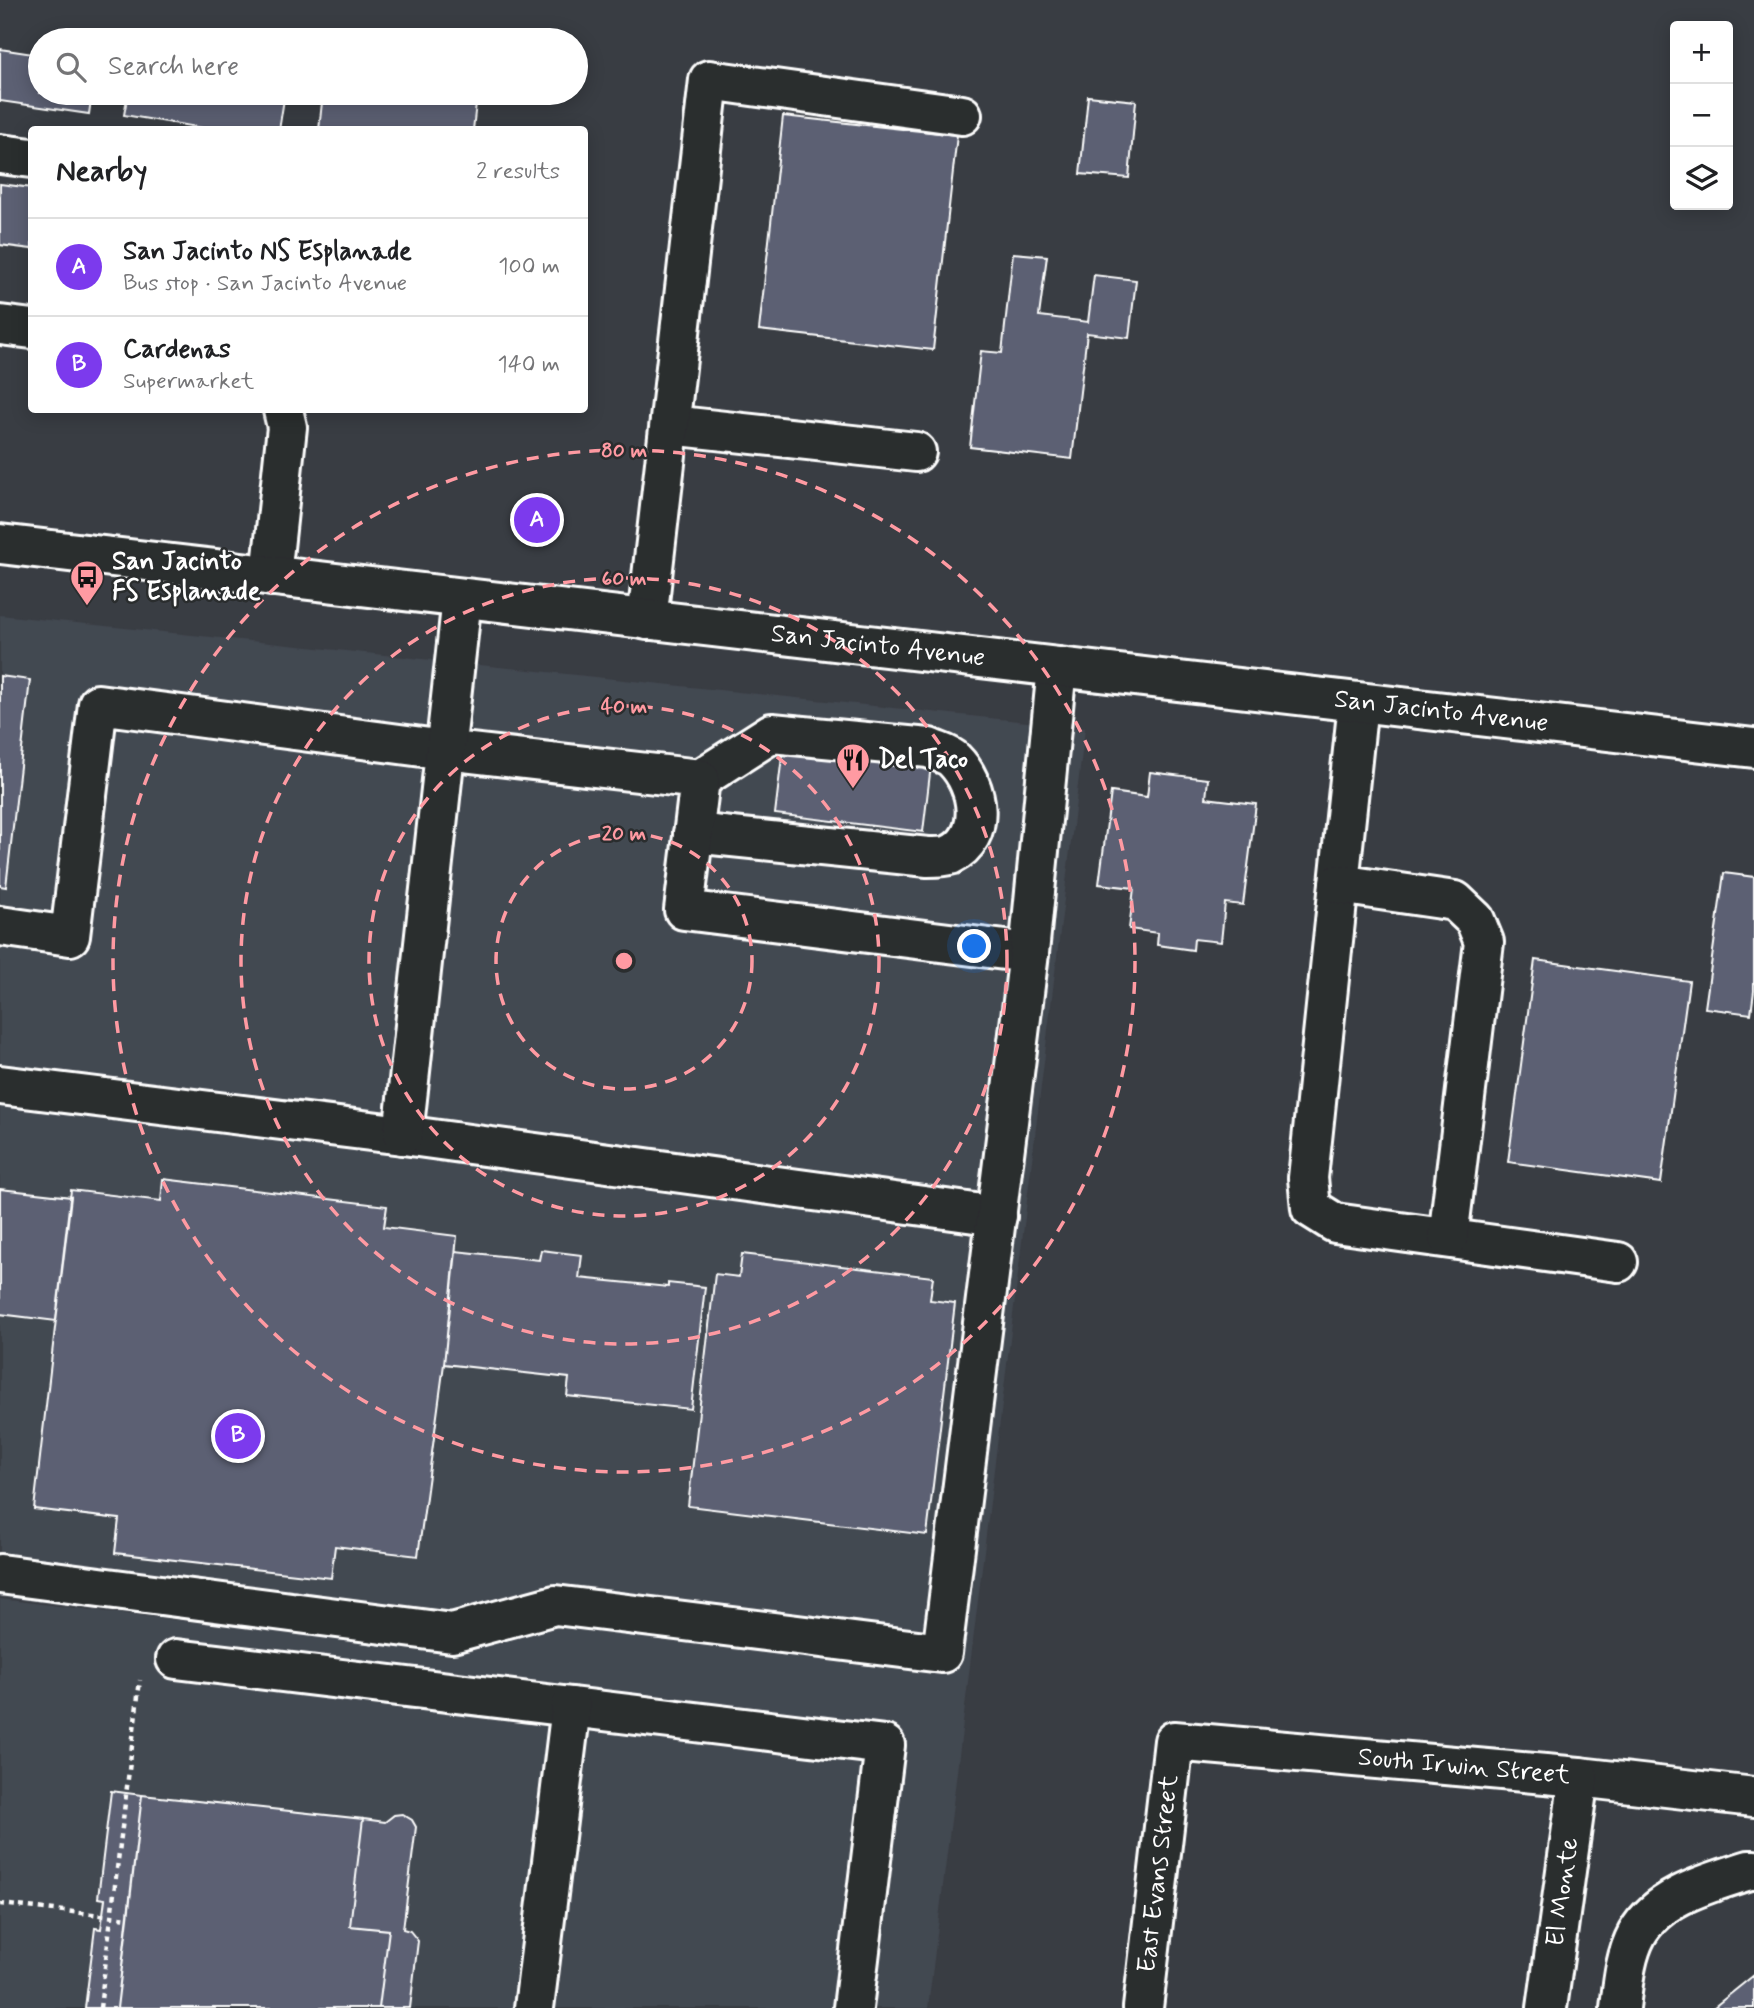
<!DOCTYPE html>
<meta charset="utf-8">
<style>
body{margin:0;font-family:Mynerve,sans-serif;background:#f2f2f2;color:#202124}
.controls{position:absolute;right:21px;top:21px;display:grid;overflow:hidden;border-radius:7px;box-shadow:0 4px 18px #0003}
.controls button{width:63px;height:63px;display:grid;place-items:center;padding:0;border:0;border-bottom:2px solid #e0e0e0;background:#fff;color:#202124;font:35px sans-serif}
.you{position:absolute;left:975px;top:947px;width:24px;height:24px;margin:-18px;border:5px solid #fff;border-radius:50%;background:#1a73e8;box-shadow:0 0 0 10px #1a73e833}
.badge{display:grid;place-items:center;width:46px;height:46px;border-radius:50%;background:#7c3aed;color:#fff;font-size:23px;font-weight:700}
.pin{position:absolute;translate:-50% -50%;border:4px solid #fff;box-shadow:0 2px 7px #0006}
.list{margin:0;padding:0;list-style:none}
h2{display:flex;justify-content:space-between;align-items:center;height:91px;margin:0;padding:0 28px;font-size:30px}
h2 small{font-size:23px;font-weight:400;color:#757577}
.list li{display:grid;grid-template-columns:46px 1fr auto;gap:21px;align-items:center;box-sizing:border-box;height:98px;padding:0 28px;border-top:2px solid #e0e0e0}
.list b{display:block;font-size:26px;white-space:nowrap}
.list p{margin:0;font-size:23px;white-space:nowrap;color:#757577}
.list em{font-size:23px;font-style:normal;color:#757577}
.icon{flex:none;width:38px;height:38px;fill:none;stroke:currentColor;stroke-width:2;stroke-linecap:round;stroke-linejoin:round}
.map{position:relative;flex:none;width:1754px;height:2008px;overflow:hidden}
.search{position:absolute;background:#fff;box-shadow:0 4px 18px #0003;left:28px;top:28px;width:560px;height:77px;display:flex;align-items:center;gap:18px;box-sizing:border-box;padding:0 24px;border-radius:38px;color:#757577;font-size:26px}
.panel{position:absolute;background:#fff;box-shadow:0 4px 18px #0003;left:28px;top:126px;width:560px;height:287px;border-radius:7px}
.map>svg:first-child{display:block}
</style>
<div class="map">
<svg width="1754" height="2008" viewBox="0 0 1754 2008">
<rect width="100%" height="100%" fill="#393d43"/>
<filter id="ink" filterUnits="userSpaceOnUse"><feTurbulence type="fractalNoise" baseFrequency=".0143" numOctaves="2"/><feDisplacementMap in="SourceGraphic" scale="14" xChannelSelector="R" yChannelSelector="G"/><feConvolveMatrix kernelMatrix="1 2 1 2 8 2 1 2 1" color-interpolation-filters="sRGB"/></filter>
<g filter="url(#ink)">
<path fill="#434851" d="M 0,615 L 1085,728 L 928,2008 L 0,2008 L 0,1599 L 423,1649 L 0,1597 Z"/>
<path fill="#5b6173" stroke="#fff" stroke-width="2" d="M 0,49 L 40,55 L 40,93 L 92,93 L 89,114 L 0,101 Z
M 128,93 L 285,93 L 279,130 L 215,130 L 124,115 Z
M 323,93 L 372,93 L 476,103 L 473,130 L 319,130 Z
M 1088,96 L 1136,101 L 1129,178 L 1080,174 Z
M 783,116 L 957,135 L 933,350 L 759,330 Z
M 0,184 L 32,188 L 32,249 L 0,245 Z
M 1013,253 L 1047,256 L 1039,316 L 1088,322 L 1094,275 L 1136,280 L 1129,338 L 1087,333 L 1072,459 L 970,447 L 981,351 L 1002,353 Z
M 0,676 L 30,680 L 6,887 L 0,886 Z
M 783,748 L 931,765 L 923,832 L 775,814 Z
M 1150,772 L 1208,779 L 1206,798 L 1256,804 L 1243,905 L 1225,903 L 1221,942 L 1194,939 L 1193,950 L 1157,945 L 1158,933 L 1129,929 L 1134,888 L 1099,884 L 1111,792 L 1147,797 Z
M 1724,873 L 1754,877 L 1754,991 L 1751,1014 L 1705,1008 Z
M 1535,960 L 1689,981 L 1661,1183 L 1508,1162 Z
M 163,1179 L 387,1206 L 384,1227 L 457,1236 L 444,1364 L 418,1556 L 335,1546 L 331,1578 L 115,1553 L 119,1519 L 34,1509 L 71,1190 L 161,1201 Z
M 0,1189 L 71,1197 L 56,1321 L 0,1314 Z
M 541,1250 L 582,1255 L 579,1278 L 668,1287 L 668,1283 L 705,1287 L 691,1409 L 567,1396 L 569,1378 L 444,1364 L 456,1251 L 539,1260 Z
M 742,1254 L 933,1277 L 930,1300 L 955,1303 L 927,1535 L 688,1506 L 715,1274 L 739,1277 Z
M 111,1791 L 142,1795 L 128,1918 L 117,2008 L 85,2008 L 95,1928 L 101,1929 L 105,1899 L 98,1898 Z
M 142,1795 L 363,1819 L 350,1926 L 389,1930 L 379,2008 L 117,2008 Z
M 402,1814 L 412,1820 L 416,1827 L 403,1929 L 410,1931 L 418,1941 L 410,2008 L 379,2008 L 389,1930 L 350,1926 L 363,1819 L 385,1822 L 394,1815 Z
M 1754,1975 L 1754,2008 L 1713,2008 Z"/>
<g fill="none" stroke-linecap="round" stroke-linejoin="round">
<g stroke="#fff" stroke-width="44">
<g id="minor">
<path d="M 0,154 L 32,158"/>
<path d="M 0,325 L 32,329"/>
<path d="M 670,425 L 916,452"/>
<path d="M 271,576 L 287,427 L 283,410"/>
<path d="M 647,620 L 709,80 L 962,115"/>
<path d="M 1358,703 L 1308,1178 L 1311,1208 L 1335,1223 L 1618,1262"/>
<path d="M 693,833 L 928,857 C 934,857 944,857 950,855 C 988,837 979,785 954,760 C 948,754 937,752 929,748 L 772,733 L 700,779"/>
<path d="M 1339,884 L 1455,901 L 1475,920 L 1484,942 L 1448,1238"/>
<path d="M 0,926 L 70,936 L 98,704 L 445,750 L 700,779 L 684,910 L 1029,953"/>
<path d="M 0,1085 L 403,1135 L 997,1216"/>
<path d="M 403,1135 L 462,598"/>
<path d="M 0,1574 L 452,1633 L 555,1605 L 942,1653 L 1029,953 L 1057,667"/>
<path d="M 176,1659 L 885,1745 L 853,2008"/>
<path d="M 534,2008 L 571,1707"/>
<path id="s1" d="M 1143,2008 L 1174,1741 L 1579,1777 L 1754,1797"/>
<path id="s2" d="M 1547,2008 L 1579,1777"/>
<path d="M 1620,2008 C 1623,1983 1625,1956 1637,1934 C 1659,1895 1710,1883 1749,1870 L 1754,1870"/>
</g>
</g>
<g stroke="#fff" stroke-width="44">
<g id="major">
<path id="s3" d="M 0,544 L 1754,748"/>
</g>
</g>
<path stroke="#fff" stroke-width="4.5" stroke-dasharray="5 5" stroke-linecap="butt" d="M 0,1904 L 128,1918
M 100,2008 L 140,1680"/>
<use href="#minor" stroke="#2a2d2e" stroke-width="38"/>
<use href="#major" stroke="#2a2d2e" stroke-width="38"/>
</g>
</g>
<g fill="none" stroke="#ff9aa2" stroke-width="3.5" stroke-dasharray="12 9">
<circle cx="624" cy="961" r="128"/>
<circle cx="624" cy="961" r="255"/>
<circle cx="624" cy="961" r="383"/>
<circle cx="624" cy="961" r="511"/>
</g>
<defs>
<g id="bus-pin" transform="scale(1.75)"><path d="M0 17L-7.5 6A9.5 9.5 0 1 1 7.5 6Z" fill="#ff9aa2" stroke="#2a2d2e"/><path d="M-5-6H5V4H4V6H2V4H-2V6H-4V4H-5ZM-3.5-4V0h7V-4ZM-3.5 1.2v1.5H-2V1.2ZM2 1.2v1.5H3.5V1.2Z" fill="#111"/></g>
<g id="restaurant-pin" transform="scale(1.75)"><path d="M0 17L-7.5 6A9.5 9.5 0 1 1 7.5 6Z" fill="#ff9aa2" stroke="#2a2d2e"/><path d="M-5-6h1v4h1v-4h1v4h1v-4h1v5L-1.5 .5V6h-2V.5L-5-1ZM5-6V6H3V1.5H1.5Q1.5-4 5-6Z" fill="#111"/></g>
</defs>
<g fill-rule="evenodd">
<use href="#bus-pin" x="87" y="577"/>
<use href="#restaurant-pin" x="853" y="760"/>
</g>
<g text-anchor="middle" dominant-baseline="central" stroke-width="5" stroke-linejoin="round" paint-order="stroke">
<g font-size="26" font-weight="bold" fill="#fff" stroke="#2a2d2e" text-anchor="start">
<text x="112" y="562">San Jacinto<tspan x="112" dy="30">FS Esplanade</tspan></text>
<text x="878" y="760">Del Taco</text>
</g>
<g font-size="26" fill="#fff" stroke="#2a2d2e">
<text stroke="none"><textPath href="#s3" startOffset="884">San Jacinto Avenue</textPath></text>
<text stroke="none"><textPath href="#s3" startOffset="1451">San Jacinto Avenue</textPath></text>
<text stroke="none"><textPath href="#s1" startOffset="560">South Irwin Street</textPath></text>
<text stroke="none"><textPath href="#s1" startOffset="135">East Evans Street</textPath></text>
<text stroke="none"><textPath href="#s2" startOffset="117">El Monte</textPath></text>
</g>
</g>
<circle cx="624" cy="961" r="10" fill="#ff9aa2" stroke="#2a2d2e" stroke-width="3.5"/>
<g font-size="21" text-anchor="middle" font-weight="bold" fill="#ff9aa2" stroke="#2a2d2e" stroke-width="5" stroke-linejoin="round" paint-order="stroke">
<text x="624" y="457">80 m</text>
<text x="624" y="585">60 m</text>
<text x="624" y="713">40 m</text>
<text x="624" y="840">20 m</text>
</g>
</svg>
<div class="controls">
<button>+</button>
<button>−</button>
<button><svg class="icon" aria-label="layers" viewBox="0 0 24 24"><path d="M12 4l9 5-9 5-9-5zM3 14l9 5 9-5"/></svg></button>
</div>
<div class="you"></div>
<div class="pin badge" style="left:537px;top:520px">A</div>
<div class="pin badge" style="left:238px;top:1436px">B</div>
<div class="search"><svg class="icon" aria-label="search" viewBox="0 0 24 24"><circle cx="10" cy="10" r="6"/><path d="M15 15l6 6"/></svg>Search here</div>
<section class="panel">
<h2>Nearby<small>2 results</small></h2>
<ul class="list">
<li><span class="badge">A</span><div><b>San Jacinto NS Esplanade</b><p>Bus stop · San Jacinto Avenue</p></div><em>100 m</em></li>
<li><span class="badge">B</span><div><b>Cardenas</b><p>Supermarket</p></div><em>140 m</em></li>
</ul>
</section>
</div>
